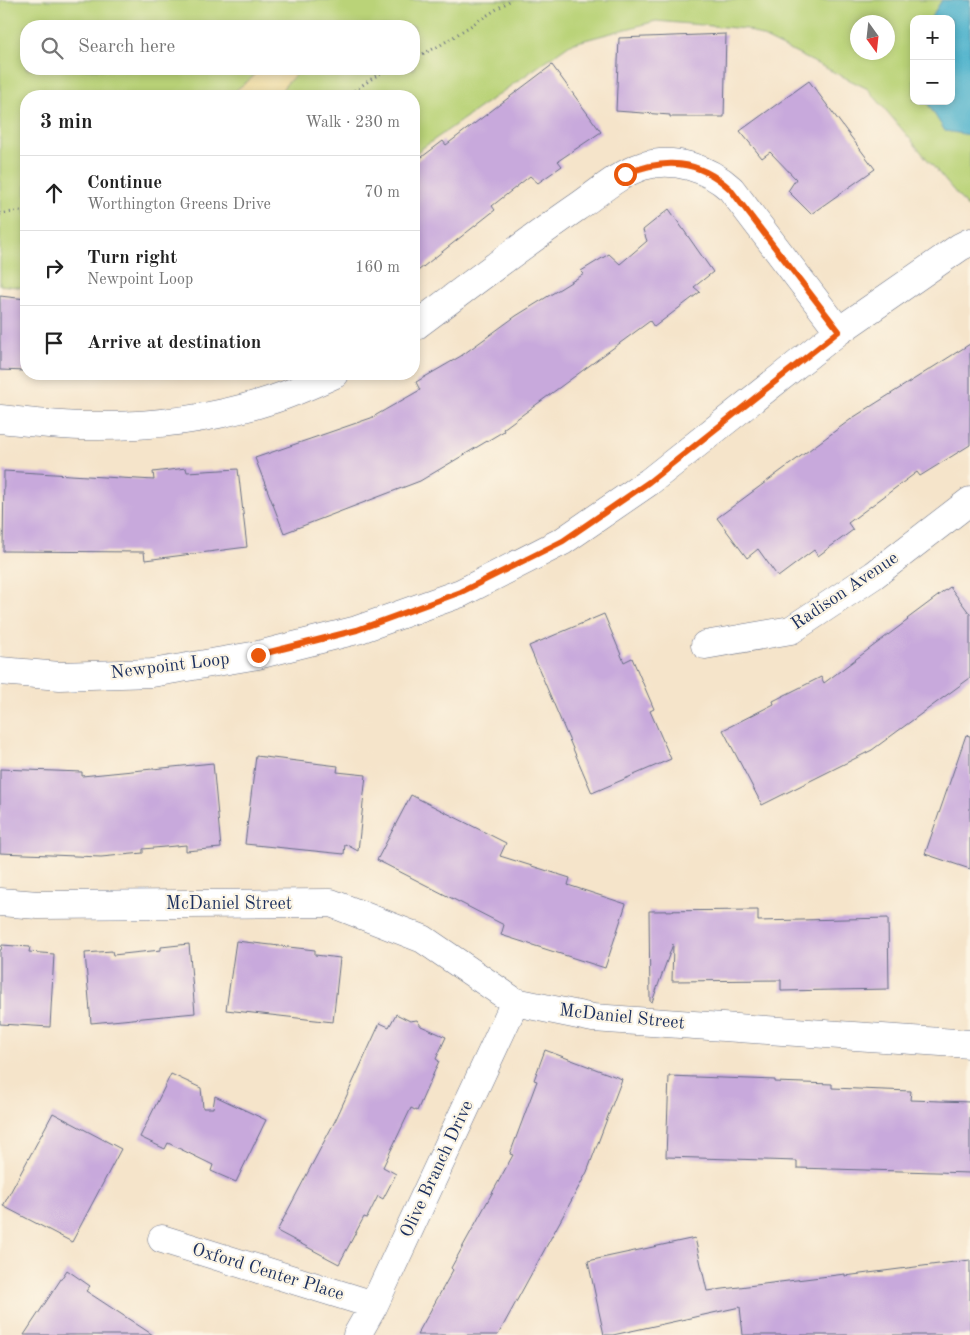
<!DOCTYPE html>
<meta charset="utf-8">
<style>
body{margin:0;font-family:"Old Standard TT",serif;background:#f2f2f2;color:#222}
.controls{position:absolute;right:15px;top:15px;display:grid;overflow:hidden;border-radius:10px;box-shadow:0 2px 8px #0003}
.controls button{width:45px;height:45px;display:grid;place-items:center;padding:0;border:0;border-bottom:1px solid #e0e0e0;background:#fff;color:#222;font:25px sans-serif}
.compass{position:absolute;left:850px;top:15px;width:45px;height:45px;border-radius:50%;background:#fff;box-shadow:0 2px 8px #0003;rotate:165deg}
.stop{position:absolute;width:15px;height:15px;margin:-11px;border:4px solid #ea580c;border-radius:50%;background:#fff}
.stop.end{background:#ea580c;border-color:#fff;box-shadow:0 1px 5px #0008}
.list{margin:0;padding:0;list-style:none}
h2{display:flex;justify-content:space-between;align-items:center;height:65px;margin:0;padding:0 20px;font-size:21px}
h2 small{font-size:16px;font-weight:400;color:#767676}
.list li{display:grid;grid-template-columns:32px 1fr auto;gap:15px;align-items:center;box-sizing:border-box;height:75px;padding:0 20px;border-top:1px solid #e0e0e0}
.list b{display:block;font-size:19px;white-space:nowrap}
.list p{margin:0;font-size:16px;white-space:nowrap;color:#767676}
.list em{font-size:16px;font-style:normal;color:#767676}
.icon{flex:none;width:28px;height:28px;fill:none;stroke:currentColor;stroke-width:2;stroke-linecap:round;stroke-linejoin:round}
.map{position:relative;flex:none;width:970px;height:1335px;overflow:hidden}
.search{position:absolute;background:#fff;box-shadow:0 2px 8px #0003;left:20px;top:20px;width:400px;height:55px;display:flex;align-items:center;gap:12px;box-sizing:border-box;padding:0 18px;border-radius:20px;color:#767676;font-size:19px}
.panel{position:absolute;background:#fff;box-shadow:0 2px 8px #0003;left:20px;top:90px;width:400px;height:290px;border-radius:20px}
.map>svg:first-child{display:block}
</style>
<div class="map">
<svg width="970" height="1335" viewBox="0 0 970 1335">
<rect width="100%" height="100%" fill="#fcf5e5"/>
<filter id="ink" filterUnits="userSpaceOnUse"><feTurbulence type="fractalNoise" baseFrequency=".02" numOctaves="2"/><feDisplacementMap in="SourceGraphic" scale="10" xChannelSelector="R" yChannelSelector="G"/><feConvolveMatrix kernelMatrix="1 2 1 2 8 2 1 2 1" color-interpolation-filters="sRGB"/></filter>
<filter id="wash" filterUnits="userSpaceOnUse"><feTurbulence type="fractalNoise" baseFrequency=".0096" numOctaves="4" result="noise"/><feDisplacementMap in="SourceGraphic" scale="20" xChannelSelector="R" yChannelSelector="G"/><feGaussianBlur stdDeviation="1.12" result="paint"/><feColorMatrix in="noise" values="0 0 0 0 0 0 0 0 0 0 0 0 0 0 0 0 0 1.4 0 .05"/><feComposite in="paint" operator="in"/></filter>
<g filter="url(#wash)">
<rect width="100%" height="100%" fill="#f5e4ca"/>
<path fill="#bad378" stroke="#6a816b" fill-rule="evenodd" d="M 0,0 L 970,0 L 970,210 L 868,89 L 747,29 L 656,21 L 570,44 L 414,154 L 414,96 L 26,96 L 26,288 L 0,285 ZM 914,19 L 951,19 L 951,101 L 914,101 ZM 858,22 L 888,22 L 888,52 L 858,52 ZM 26,26 L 414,26 L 414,69 L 26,69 Z"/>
<path fill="#eeda9e" stroke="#84847e" d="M 257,69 L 300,69 C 293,79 284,84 278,96 L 235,96 L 236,90 L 252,78 Z"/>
<path fill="#4db2cc" stroke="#347095" d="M 942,0 L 970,0 L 970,135 L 945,131 L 926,101 L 951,101 L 951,19 L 930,19 Z"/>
<g id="blocks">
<path fill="#c8a9dc" d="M 726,34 L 724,117 L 670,117 L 670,115 L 616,111 L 619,38 Z
M 552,65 L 601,132 L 558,161 L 562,166 L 538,183 L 530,176 L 492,206 L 495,210 L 414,274 L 414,163 L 443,141 L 446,145 Z
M 809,81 L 875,169 L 811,214 L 788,191 L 796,179 L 770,152 L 762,158 L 740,131 Z
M 669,209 L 713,272 L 694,287 L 700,292 L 654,327 L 650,321 L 503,429 L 504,431 L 420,481 L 284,533 L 255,458 L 371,418 L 420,390 L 416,382 L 461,356 L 516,316 L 584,274 L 581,271 L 609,254 L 620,264 L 647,241 L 643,230 Z
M 0,296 L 26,299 L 26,371 L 0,370 Z
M 970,344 L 970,445 L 920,476 L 917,472 L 848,523 L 853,530 L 818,556 L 814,550 L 778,577 L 758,549 L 747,558 L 717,518 L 854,417 Z
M 186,468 L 187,472 L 238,469 L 247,547 L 145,560 L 144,552 L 3,551 L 4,471 L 154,480 L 153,472 Z
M 950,587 L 970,614 L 970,678 L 872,750 L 762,805 L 723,730 L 774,704 L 773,701 L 821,677 L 824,683 L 908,620 L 907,619 Z
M 604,614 L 624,662 L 632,658 L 654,709 L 650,711 L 671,759 L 592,793 L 529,646 Z
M 966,735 L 970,736 L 970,869 L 925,854 Z
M 256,756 L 338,766 L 337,772 L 366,775 L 358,851 L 345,844 L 344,854 L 245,844 Z
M 213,763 L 221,848 L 186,851 L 186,845 L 143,849 L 143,853 L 101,857 L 0,853 L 0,769 L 82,772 L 82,776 Z
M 411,795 L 506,843 L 500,856 L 570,878 L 568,885 L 626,904 L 605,968 L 501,935 L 504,925 L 377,860 Z
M 758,910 L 758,921 L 888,918 L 889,989 L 781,991 L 781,980 L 672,981 L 673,944 L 652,1002 L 650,1001 L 649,911 Z
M 236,941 L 315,950 L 315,955 L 340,958 L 333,1022 L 226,1010 Z
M 189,944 L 195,1013 L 91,1023 L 85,953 L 112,951 L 113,955 L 161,950 L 161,947 Z
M 2,945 L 30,947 L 29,952 L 54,954 L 50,1027 L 0,1024 L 0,950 L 1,950 Z
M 396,1014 L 410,1021 L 417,1020 L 421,1026 L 446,1037 L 436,1059 L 439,1061 L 417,1111 L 411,1108 L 383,1167 L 396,1174 L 383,1199 L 378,1196 L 367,1218 L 364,1217 L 339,1264 L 277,1231 L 336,1119 L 380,1023 L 389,1027 Z
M 545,1050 L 622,1079 L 587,1172 L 498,1335 L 417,1335 L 453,1270 L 451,1268 L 513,1155 L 510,1154 L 537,1081 L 534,1080 Z
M 171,1074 L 201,1088 L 203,1108 L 213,1108 L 215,1096 L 266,1120 L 236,1182 L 211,1171 L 213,1165 L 168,1143 L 165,1149 L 140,1137 Z
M 669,1076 L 775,1080 L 775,1082 L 832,1084 L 832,1088 L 911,1091 L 910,1100 L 970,1102 L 970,1173 L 797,1168 L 797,1161 L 666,1157 Z
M 53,1113 L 121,1149 L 72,1242 L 3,1206 Z
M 695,1238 L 707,1291 L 845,1274 L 845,1276 L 970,1260 L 970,1335 L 743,1335 L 740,1307 L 613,1335 L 604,1335 L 588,1261 Z
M 67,1270 L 90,1286 L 86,1291 L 153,1335 L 24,1335 Z"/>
</g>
</g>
<g filter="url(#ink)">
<use href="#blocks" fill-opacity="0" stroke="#676e84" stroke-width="1"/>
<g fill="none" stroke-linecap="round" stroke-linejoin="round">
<g stroke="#676e84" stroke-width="29">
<path id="minor" d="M 414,327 C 467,287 521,246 576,208 C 597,194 618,174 643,166 C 674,157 708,168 731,189 L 839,331
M 0,419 C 29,422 58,426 87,426 C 149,427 209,420 268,401 C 291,394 313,384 335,374
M 705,645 L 791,630 L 874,575 L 970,501
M 0,671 L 60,676 L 152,673 L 258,655 L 357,630 L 461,593 L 563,541 L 649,482 L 839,331 L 960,247 L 970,242
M 0,902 L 38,905 L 331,903 L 423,939 L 515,1002 L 593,1018 L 970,1044
M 162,1239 L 374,1305
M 357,1335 L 374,1305 L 515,1002"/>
</g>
<path stroke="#676e84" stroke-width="3" stroke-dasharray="1 4" stroke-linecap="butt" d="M 414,58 L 439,46 L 511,0
M 346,96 L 379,74 L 390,69
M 0,214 L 19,211 L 26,212"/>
<use href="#minor" stroke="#fff" stroke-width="28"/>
</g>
</g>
<g fill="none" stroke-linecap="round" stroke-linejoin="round" filter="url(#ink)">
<path stroke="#ea580c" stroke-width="6" d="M 258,655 L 357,630 L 461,592 L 563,541 L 649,482 L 839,331 L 730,189 C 698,159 664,158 625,174"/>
</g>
<g text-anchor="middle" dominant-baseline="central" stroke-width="4.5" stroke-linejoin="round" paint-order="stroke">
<g font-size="18" fill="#1b2f5e" stroke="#fcf5e5">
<text transform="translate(845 591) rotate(-34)">Radison Avenue</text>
<text transform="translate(170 666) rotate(-7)">Newpoint Loop</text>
<text x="229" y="904">McDaniel Street</text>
<text transform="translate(622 1017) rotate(6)">McDaniel Street</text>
<text transform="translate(437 1169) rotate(-65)">Olive Branch Drive</text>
<text transform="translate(268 1272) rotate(17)">Oxford Center Place</text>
</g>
</g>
</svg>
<div class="controls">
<button>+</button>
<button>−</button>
</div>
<svg class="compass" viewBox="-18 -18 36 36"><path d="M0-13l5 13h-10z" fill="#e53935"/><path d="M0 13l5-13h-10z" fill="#767676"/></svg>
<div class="stop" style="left:625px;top:174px"></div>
<div class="stop end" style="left:258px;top:655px"></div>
<div class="search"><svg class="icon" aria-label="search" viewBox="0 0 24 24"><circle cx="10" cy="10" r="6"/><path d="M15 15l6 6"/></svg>Search here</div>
<section class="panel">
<h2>3 min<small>Walk · 230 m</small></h2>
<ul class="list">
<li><svg class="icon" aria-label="ahead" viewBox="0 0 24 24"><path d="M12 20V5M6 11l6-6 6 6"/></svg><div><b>Continue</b><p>Worthington Greens Drive</p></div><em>70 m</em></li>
<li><svg class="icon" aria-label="right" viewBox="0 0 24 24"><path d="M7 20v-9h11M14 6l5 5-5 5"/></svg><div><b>Turn right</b><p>Newpoint Loop</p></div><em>160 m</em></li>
<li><svg class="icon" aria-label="arrive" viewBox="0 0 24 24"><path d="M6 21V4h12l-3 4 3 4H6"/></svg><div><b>Arrive at destination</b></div></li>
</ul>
</section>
</div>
